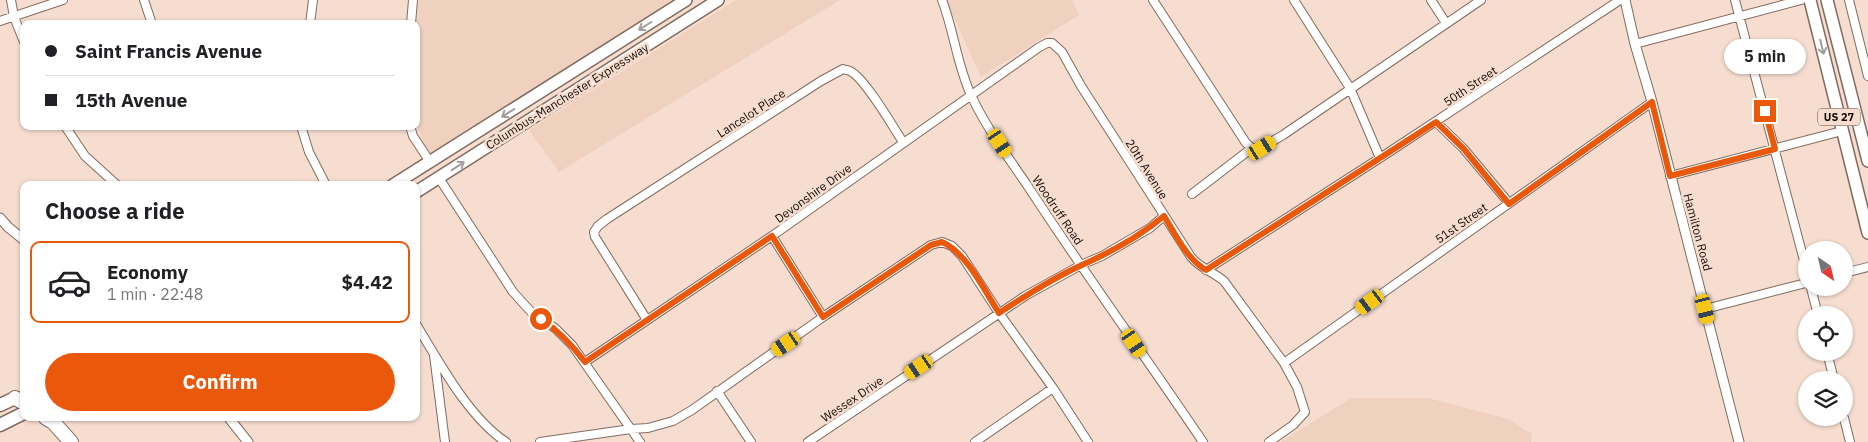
<!DOCTYPE html>
<html lang="en">
<head>
<meta charset="utf-8">
<style>
  :root { --surface:#fff; --page:#f6f6f6; --text:#202124; --muted:#757577; --line:#e0e0e0; --accent:#ea580c }
  body { margin:0; font-family:"IBM Plex Sans",sans-serif; background:var(--page); color:var(--text); height:100vh; display:flex; flex-direction:column; font-size:19px; white-space:nowrap }
  * { box-sizing:border-box; margin:0 }
  p { font-size:16px; color:var(--muted) }
  .icon { flex:none; width:28px; height:28px; fill:none; stroke:currentColor; stroke-width:2; stroke-linecap:round; stroke-linejoin:round }
  .map { position:relative; flex:1; overflow:hidden }
  .drawer { position:absolute; left:20px; top:181px; width:400px; height:240px; display:flex; flex-direction:column; background:var(--surface); border-radius:10px; box-shadow:0 1px 4px #0004 }
  .drawer>* { flex:none }
  .hud { position:absolute; left:20px; top:20px; width:400px; height:110px; border-radius:10px; box-shadow:0 1px 4px #0004; display:grid; align-content:center; height:110px; padding:0 25px; background:var(--surface) }
  .needle { width:32px; rotate:146deg }
  .fabs { position:absolute; left:1798px; top:241px; display:grid; gap:10px }
  .fabs a { display:grid; place-items:center; width:55px; height:55px; border-radius:50%; background:var(--surface); box-shadow:0 1px 4px #0004; font-size:25px }
  .end { position:absolute; width:22px; height:22px; margin:-11px; border:6px solid #ea580c; background:#fff; box-shadow:0 0 0 2px #fff }
  .from { border-radius:50% }
  .bubble { position:absolute; height:35px; border-radius:18px; background:var(--surface); box-shadow:0 1px 4px #0004; font-size:16px; font-weight:700; line-height:35px; text-align:center }
  .car { position:absolute; width:15px; height:30px; margin:-15px -8px; border-radius:6px; box-shadow:0 0 4px 1px #0007; background:linear-gradient(#f5c518 24%,#345 0 40%,#f5c518 0 76%,#345 0 86%,#f5c518 0) }
  .hud b { display:flex; align-items:center; gap:18px; height:48px; font-size:19px }
  .hud b+b { border-top:1px solid var(--line) }
  .hud i { width:12px; height:12px; background:var(--text) }
  ul { padding:0; list-style:none }
  li { display:flex; align-items:center; gap:15px; height:82px; margin:0 10px 8px; padding:0 15px; border:2px solid transparent; border-radius:10px }
  li div { flex:1 }
  li b { display:block; font-size:19px }
  li em { font-style:normal; font-weight:700 }
  li.current { border-color:var(--accent) }
  li>.icon { width:45px; height:45px; stroke-width:1.5 }
  h2 { padding:0 25px; font-size:22px; line-height:60px }
  .action { display:flex; gap:10px; margin-top:auto; padding:10px 25px }
  .action a { flex:1; height:58px; border-radius:30px; background:var(--accent); color:#fff; font-size:20px; font-weight:700; line-height:58px; text-align:center }
  .map>svg:first-child { display:block }
</style>
</head>
<body>
<div class="map">
<svg width="1868" height="442" viewBox="0 0 1868 442">
  <rect width="100%" height="100%" fill="#f6ddd0"/>
  <path fill="#f0d0bf" d="M419,0h253l-242,153 -5,-6 -9,-24v-91z
    M736,0h104l-281,172 -30,-42z
    M946,0h126l7,15 -98,62z
    M1351,398h77l80,21 24,15 -1,8h-250z"/>
  <g fill="none" stroke-linecap="round" stroke-linejoin="round">
    <g stroke="#816b60" stroke-width="10">
      <path id="minor" d="M11,0l3,17 10,25
        M144,0l8,24
        M942,0c12,31 15,65 29,95 16,35 41,67 62,99 55,84 114,165 170,248
        M1153,0l93,143 6,5
        M1294,0l56,88 30,70
        M1431,0l15,23
        M1735,0l71,268
        M1849,0l19,76
        M0,21l63,-21
        M310,24l3,-24
        M411,24l2,-24
        M1635,44l166,-44
        M1436,122l27,26 46,55
        M65,126l20,30 32,29
        M301,126l8,26 17,33
        M410,126l3,10 17,26
        M1670,176l172,-45
        M439,178l74,114 20,22 22,14 17,17 68,97
        M1192,194l60,-46h9l22,-13 198,-135
        M772,236l51,81
        M1206,270l174,-112 240,-158
        M1844,273l24,-6
        M1811,288l7,27
        M1705,309l101,-26
        M647,320l-52,-83 -1,-5 4,-6 9,-7 214,-138 22,-12c2,1 5,1 7,2 15,7 43,56 53,71
        M416,324c23,38 53,94 90,118
        M1827,352l7,28
        M434,355l11,87
        M585,362l187,-126 266,-188 9,-5h5l10,9 19,34 110,171c9,11 22,15 33,24l60,82 13,24 8,25 -12,13 -24,17
        M1284,363l368,-261
        M717,391l34,51
        M1844,418l6,24
        M540,442l91,-13 17,-1 25,-7 19,-11 131,-93 108,-72 11,-3 10,4 10,10 37,57 54,75 35,54
        M808,442l217,-146 56,-31 21,-9 48,-28 14,-12
        M975,442l78,-54"/>
    </g>
    <g stroke="#816b60" stroke-width="11">
      <path id="tertiary" d="M1625,0l10,44 17,58 87,340
        M0,218l8,9 16,13
        M229,418l19,24"/>
    </g>
    <g stroke="#816b60" stroke-width="14">
      <path id="primary" d="M1810,0l58,233
        M1827,0l41,161
        M393,185l293,-185
        M416,192l302,-192"/>
    </g>
    <g stroke="#816b60" stroke-width="15">
      <path id="trunk" d="M0,405l15,-7
        M0,425l24,-12"/>
    </g>
    <g stroke="#816b60" stroke-width="16">
      <path id="motorway" d="M15,398l9,5
        M46,418l7,4 18,20"/>
    </g>
    <use href="#minor" stroke="#fff" stroke-width="8"/>
    <use href="#tertiary" stroke="#fff" stroke-width="9"/>
    <use href="#primary" stroke="#fff" stroke-width="11"/>
    <use href="#trunk" stroke="#fff" stroke-width="12"/>
    <use href="#motorway" stroke="#fff" stroke-width="14"/>
  </g>
  <defs><path id="oneway-shaft" d="M-6 0H5M1.5-3L5.5 0L1.5 3" fill="none" stroke-width="1.6" stroke-linecap="round" stroke-linejoin="round" transform="scale(1.25)"/></defs>
  <g stroke="#a19d9c">
    <use href="#oneway-shaft" transform="translate(645 26) rotate(148)"/>
    <use href="#oneway-shaft" transform="translate(1822 47) rotate(76)"/>
    <use href="#oneway-shaft" transform="translate(508 113) rotate(148)"/>
    <use href="#oneway-shaft" transform="translate(458 166) rotate(-33)"/>
  </g>
  <g fill="none" stroke-linecap="round" stroke-linejoin="round">
    <path stroke="#ea580c" stroke-width="6" d="M541,319c18,12 31,26 44,43l187,-126 51,81 108,-72 11,-3c25,11 42,48 57,71 26,-17 54,-35 83,-48 29,-13 57,-28 82,-49 12,19 22,42 42,54l230,-148 27,26 46,56 143,-102 18,74 105,-27 -10,-38"/>
  </g>
  <g text-anchor="middle" dominant-baseline="central" stroke-width="5" stroke-linejoin="round" paint-order="stroke">
    <rect fill="#f6ddd0" stroke="#574a43" stroke-width="1" x="1818" y="108.5" width="42" height="17" rx="4"/>
    <g font-size="11" font-weight="bold" fill="#130b07">
      <text x="1839" y="117">US 27</text>
    </g>
    <g font-size="12" fill="#130b07" stroke="#f6ddd0">
      <text transform="translate(1470 86) rotate(-34)">50th Street</text>
      <text transform="translate(567 96) rotate(-32)">Columbus-Manchester Expressway</text>
      <text transform="translate(751 113) rotate(-33)">Lancelot Place</text>
      <text transform="translate(1147 169) rotate(58)">20th Avenue</text>
      <text transform="translate(813 193) rotate(-36)">Devonshire Drive</text>
      <text transform="translate(1058 210) rotate(56)">Woodruff Road</text>
      <text transform="translate(1461 223) rotate(-35)">51st Street</text>
      <text transform="translate(1698 232) rotate(75)">Hamilton Road</text>
      <text transform="translate(852 399) rotate(-34)">Wessex Drive</text>
    </g>
  </g>
</svg>
<div class="fabs">
<a><svg class="needle" viewBox="-14 -14 28 28"><path d="M0-13l5 13h-10z" fill="#e53935"/><path d="M0 13l5-13h-10z" fill="#757577"/></svg></a>
<a><svg class="icon" aria-label="locate" viewBox="0 0 24 24"><circle cx="12" cy="12" r="6"/><path d="M12 2v4M12 18v4M2 12h4M18 12h4"/></svg></a>
<a><svg class="icon" aria-label="layers" viewBox="0 0 24 24"><path d="M12 4l9 5-9 5-9-5zM3 14l9 5 9-5"/></svg></a>
</div>
<i class="end from" style="left:541px;top:319px"></i>
<i class="end" style="left:1765px;top:111px"></i>
<div class="bubble" style="left:1724px;top:39px;width:82px">5 min</div>
<i class="car" style="left:1000px;top:143px;rotate:147deg"></i>
<i class="car" style="left:1262px;top:148px;rotate:58deg"></i>
<i class="car" style="left:1370px;top:302px;rotate:234deg"></i>
<i class="car" style="left:1705px;top:309px;rotate:166deg"></i>
<i class="car" style="left:1134px;top:343px;rotate:146deg"></i>
<i class="car" style="left:786px;top:344px;rotate:236deg"></i>
<i class="car" style="left:919px;top:367px;rotate:236deg"></i>
<div class="hud">
<b><i class="from"></i>Saint Francis Avenue</b>
<b><i></i>15th Avenue</b>
</div>
<section class="drawer">
<h2>Choose a ride</h2>
<ul>
<li class="current"><svg class="icon" aria-label="car" viewBox="0 0 24 24"><path d="M5 17H2v-5l4-1 3-4h7l3 4 3 1v5h-3M9 17h6M6 11h13"/><circle cx="7" cy="17" r="2"/><circle cx="17" cy="17" r="2"/></svg><div><b>Economy</b><p>1 min · 22:48</p></div><em>$4.42</em></li>
</ul>
<div class="action"><a>Confirm</a></div>
</section>
</div>
</body>
</html>
